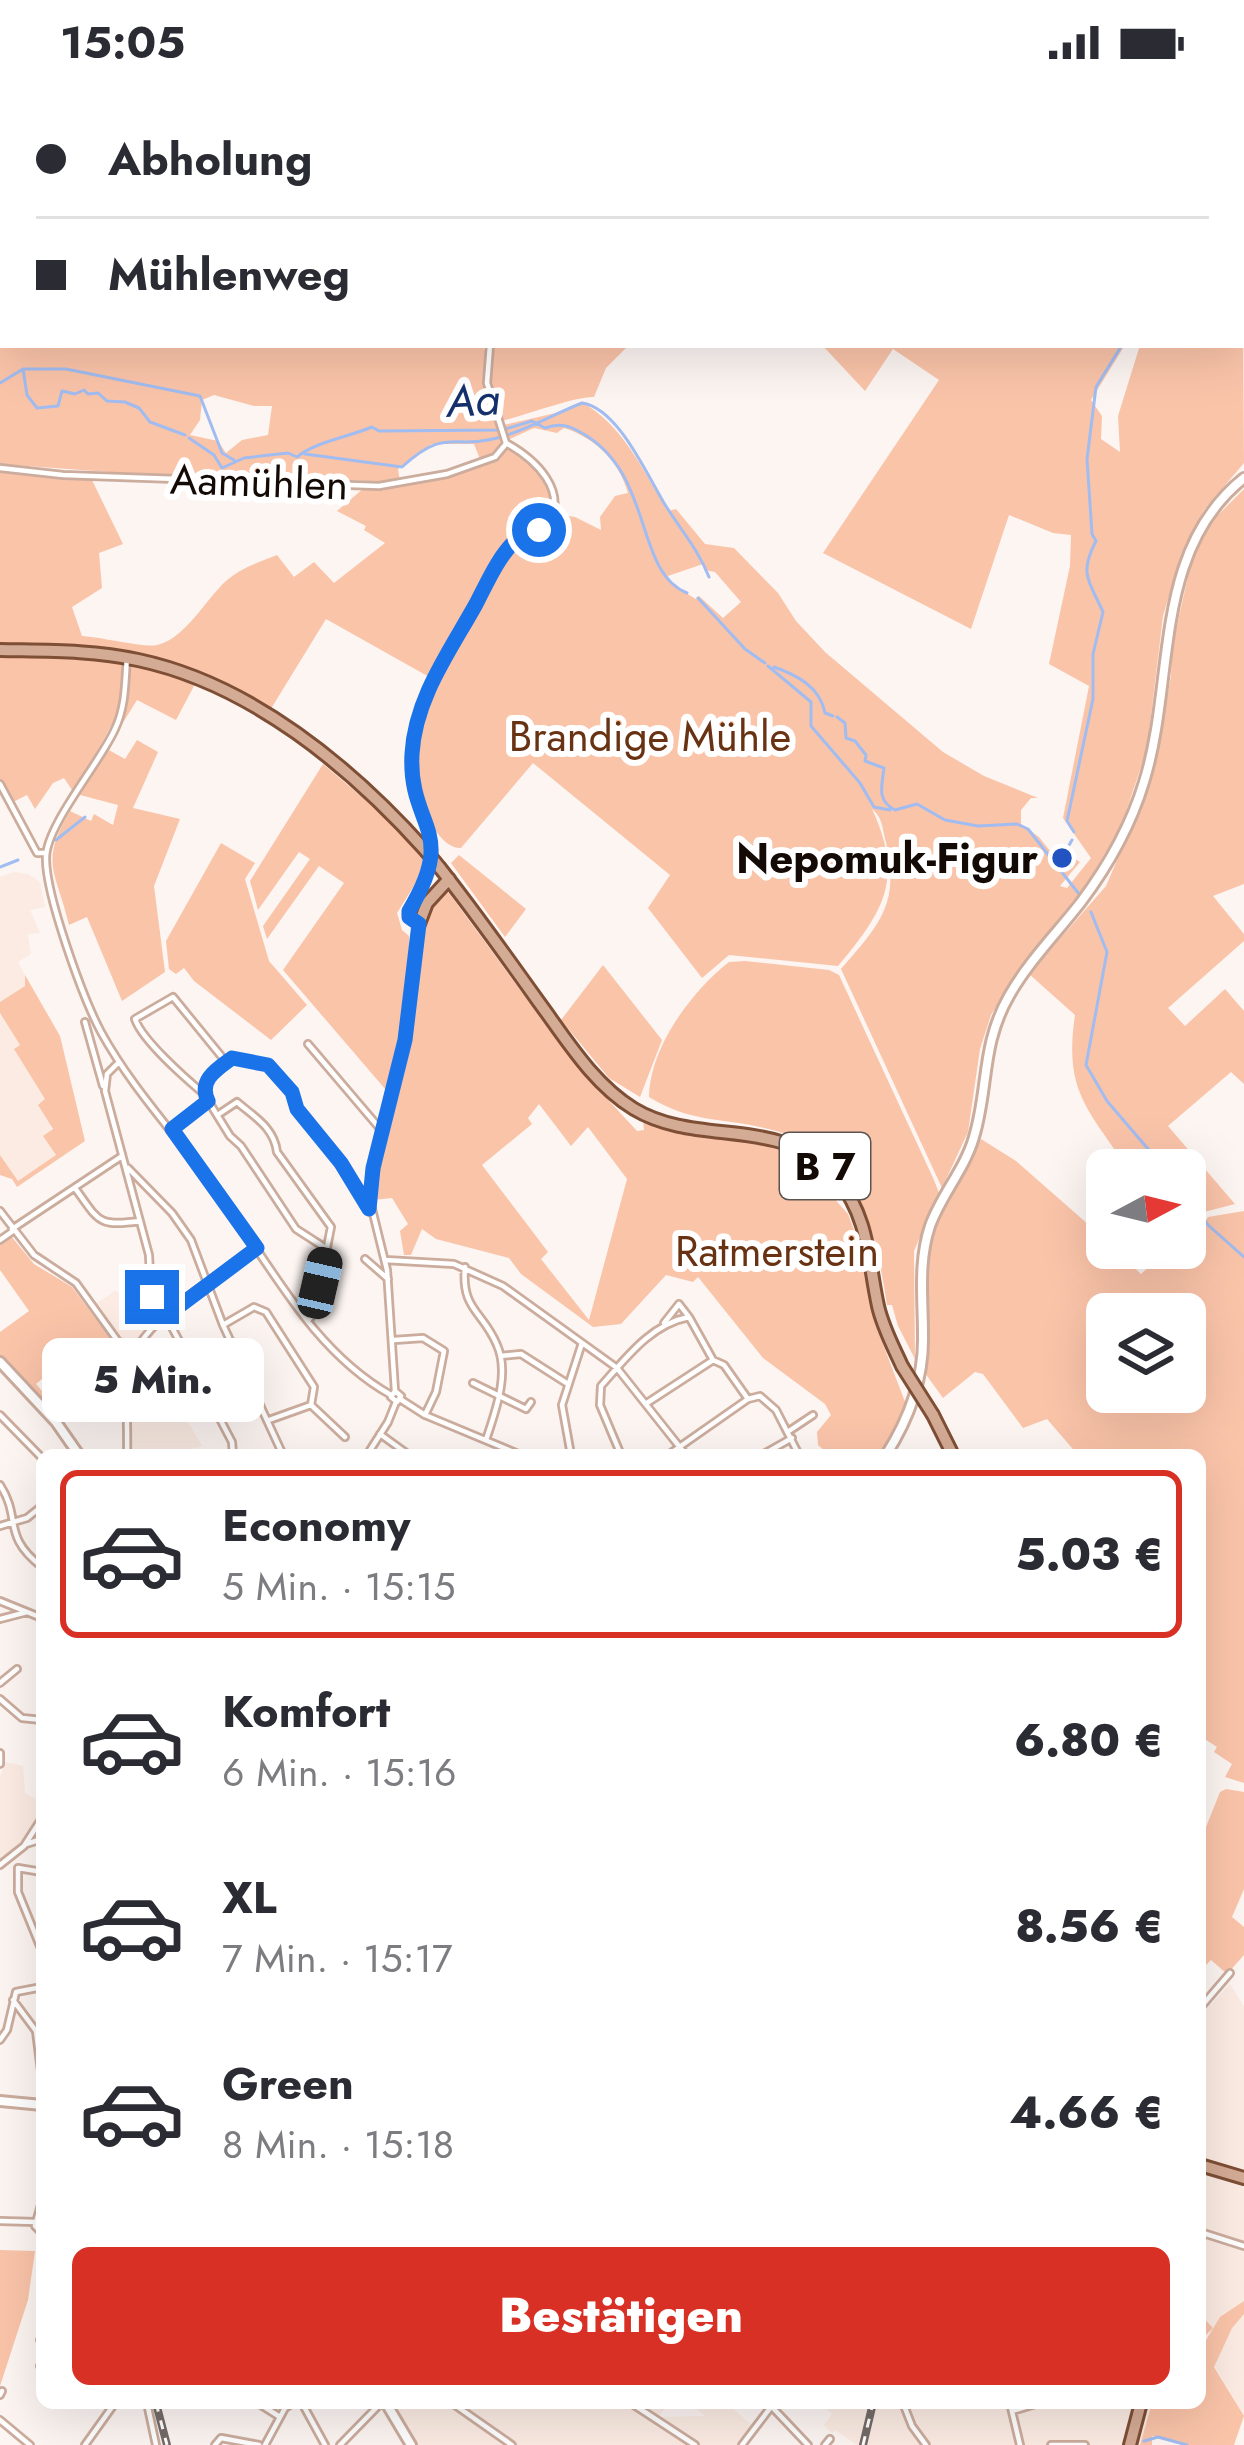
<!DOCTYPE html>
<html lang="de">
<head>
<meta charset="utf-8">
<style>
  :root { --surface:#fff; --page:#f2f2f3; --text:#2b2b33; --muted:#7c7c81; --line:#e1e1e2; --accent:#d93025 }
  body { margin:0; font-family:Jost,sans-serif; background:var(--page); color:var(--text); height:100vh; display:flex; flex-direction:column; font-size:45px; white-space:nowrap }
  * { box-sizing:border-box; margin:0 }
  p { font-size:39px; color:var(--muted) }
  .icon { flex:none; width:66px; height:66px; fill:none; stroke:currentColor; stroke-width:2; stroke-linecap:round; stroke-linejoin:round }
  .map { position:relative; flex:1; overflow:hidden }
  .side { position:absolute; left:36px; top:1365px; width:1170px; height:960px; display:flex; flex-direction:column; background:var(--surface); border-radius:18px; box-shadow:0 12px 48px #0002 }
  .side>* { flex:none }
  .hud { position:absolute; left:0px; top:0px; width:1245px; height:264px; box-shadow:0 12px 48px #0002; display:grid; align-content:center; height:264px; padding:0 36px; background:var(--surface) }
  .needle { width:78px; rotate:83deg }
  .fabs { position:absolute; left:1086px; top:1065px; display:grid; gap:24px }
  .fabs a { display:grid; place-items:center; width:120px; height:120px; border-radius:18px; background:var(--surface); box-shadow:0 12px 48px #0002; font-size:60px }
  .end { position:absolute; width:54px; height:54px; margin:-27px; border:15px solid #1a73e8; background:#fff; box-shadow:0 0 0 6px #fff }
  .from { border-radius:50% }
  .bubble { position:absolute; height:84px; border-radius:18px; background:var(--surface); box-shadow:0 12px 48px #0002; font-size:39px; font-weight:800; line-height:84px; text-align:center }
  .car { position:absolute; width:36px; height:72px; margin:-36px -18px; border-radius:15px; box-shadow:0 0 9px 3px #0007; background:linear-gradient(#222 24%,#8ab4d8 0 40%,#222 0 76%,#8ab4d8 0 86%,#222 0) }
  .hud b { display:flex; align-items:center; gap:42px; height:114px; font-size:45px }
  .hud b+b { border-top:3px solid var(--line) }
  .hud i { width:30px; height:30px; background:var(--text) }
  ul { padding:21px 0 0; list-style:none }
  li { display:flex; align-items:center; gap:36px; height:168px; margin:0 24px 18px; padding:0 12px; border:6px solid transparent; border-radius:18px }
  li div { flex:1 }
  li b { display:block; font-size:45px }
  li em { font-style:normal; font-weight:800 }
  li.on { border-color:var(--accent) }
  li>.icon { width:108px; height:108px; stroke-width:1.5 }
  .cta { display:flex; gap:24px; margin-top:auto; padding:24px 36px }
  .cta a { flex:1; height:138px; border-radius:18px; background:var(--accent); color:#fff; font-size:48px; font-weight:800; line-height:138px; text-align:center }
  .status { display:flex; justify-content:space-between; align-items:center; height:84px; padding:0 60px; background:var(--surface); direction:ltr }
  .status svg { height:33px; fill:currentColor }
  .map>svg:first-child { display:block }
</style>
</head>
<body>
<div class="status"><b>15:05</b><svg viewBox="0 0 49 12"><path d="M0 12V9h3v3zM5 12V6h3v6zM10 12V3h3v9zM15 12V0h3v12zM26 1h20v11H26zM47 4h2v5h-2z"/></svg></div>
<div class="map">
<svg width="1244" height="2361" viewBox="0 0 1244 2361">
  <rect width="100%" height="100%" fill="#fcf5f2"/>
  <path fill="#fbebe3" d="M14,788l14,2 12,8 5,25 -15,3 10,23 -12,1 3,20 -13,8 7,13v11l-25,16v-125z
    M0,929l20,32 -5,4 31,51 10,56 -38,25 -18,-26z
    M116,1206l8,12 21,3 -3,30 -12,15 -33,-47z
    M133,1286l26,1 43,75 -34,9h-38z
    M5,1678l18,4 2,27 17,9v9l-15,26 -27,22v-82z
    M1230,1900l14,22v410l-43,-73 12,-15 -13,-14v-298z
    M390,2319h279l-11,14 47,-1 -15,-13h36l27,23 19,-23h5l-32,42h-330z
    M829,2319h323l-12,42h-283l-22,-15 -3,3 -8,-8 8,-11 -6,-6z"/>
  <path fill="#fac4a9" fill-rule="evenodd" d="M678,0h566v68l-2,-65h-566z
    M1242,96l2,283 -40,47 -22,42 -19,64 -16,133 -25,75 -33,57 -66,83 -32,51 -11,34 -12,83 -26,56 -101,-219c39,-45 59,-65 45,-127 -4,-14 -3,-24 -14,-33 32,69 13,101 -34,157l-109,-11 -27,23 -54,-70 22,-33 -137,-112 -72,85c-16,1 -30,-22 -35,-37 -6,-17 -13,-37 -12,-55 2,-51 60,-164 94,-203 15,-18 37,-18 48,-39l19,3 26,13 -1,-13 15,-21 13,-3c-9,-32 -33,-55 -64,-65l-7,5 -23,-5 -24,11 -6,-14 56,-13 21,-10c42,22 62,69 87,109l8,-2 29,35 29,4 44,45 18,28 29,31 118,100 41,24 54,22h-7l-10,12v14l18,13 19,24 5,-9 17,10 -20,24 7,2 24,-30 -28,-40 26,-132 -40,-22 21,-98 1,-31 -18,-2 -44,-18 -38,114 -148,-76 116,-173 -46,-31 -28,42 -43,-46h303l-34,55 11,16 -1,23 19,13 -2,-36 22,-71h102zM703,480l2,6 10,2 26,30 -18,16 -24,-22 -3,3 -24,-14 -4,-9z
    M0,120l3,141h478l4,5 1,42 18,51 -5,7 -19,9 -6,-15h-42l-34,25 2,13 -278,-9 -122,-9zM214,311l40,11h18l-4,29 -26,5 -16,13 -8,-12 -28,-6 10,-15 2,-20z
    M491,261h138l-23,23 -12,29c-18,-1 -71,19 -93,24l-12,-49z
    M509,362c28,14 46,40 40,71 -10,13 -22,8 -33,17 -30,25 -66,108 -85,144l-105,-59 -57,93 -57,-32 -18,6 -18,34 -39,-20 -18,29 -6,-7 -36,67 -5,1 -8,-12 -11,5 -18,26 -8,-14 -14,7 -13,-21v-309l92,8 31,64 -24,9 3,35 -30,19 10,29c18,1 64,12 75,9 28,-6 49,-46 69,-64 15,-13 33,-19 51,-26l17,22 20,-15 20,21 51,-40 -21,-13 2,-4 -29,-15 27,-23 71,-8 64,-22z
    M1244,405v395l-31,12 31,38v7l-76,67 17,18 40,-37 19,22v73l-13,-12 -63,54 67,78 -31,8 -13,19 -6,-6v-55h-55l-4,-4c-40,-59 -62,-76 -51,-151l-46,-41 77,-88 38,-89 14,-48 13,-73 1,-28 21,-94 23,-37z
    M137,656l21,12 -25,56 47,11 -26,67 11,86 -43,29 -35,-84 -18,8c-13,-55 -30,-61 1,-114l21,10 3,-7 19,11 5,-20 -38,-10 27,-46 18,10z
    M323,680l59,50 42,45 -7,22 -20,32 5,17 7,6c1,53 -6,104 -23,154l-103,-120 61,-87 -25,-17 -52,73 -4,-13 47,-67 -11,-7 -41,58 -8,-29z
    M221,759l34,20 -10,16 24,82 38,44 -36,35 -77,-59 -10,-13 -8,6 -7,-5 -3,-28z
    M459,771l67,54 -21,28 -54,-74z
    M442,808l7,1 125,170 63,68 7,-1 -1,-10c52,18 106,13 157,35l6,12 42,47 11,29 17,83 31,81 -28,48h-50l-11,-10 -1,-13 14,-17 -6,-11 -62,-46 -65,-81 -5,5 -27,-7 -45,49 -28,3 -72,-53 -12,-16 -73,-19 -14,-10 -11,26h-7l-4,-24 8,-7 -16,-26 -19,2c8,-59 30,-115 40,-173 7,-44 -1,-98 29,-135zM539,1020l32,42 17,-19 39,52 -38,141 -48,-61 7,-7 -66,-87 50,-41 -4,-6z
    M745,877l84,9 10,5 95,205 5,13 -25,58 1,108 -17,-33 -6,-21h-5c-13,-83 -28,-156 -123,-177 -45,-11 -73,-5 -115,-31 1,-50 42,-105 80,-135z
    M603,881l59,75 -22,57 -31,-19 -48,-58z
    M25,891l35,61 25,105 -68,46 -5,-8 -12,-4v-20l18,26 38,-26 -13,-19 10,-7 -15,-24 7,-6 -31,-50 6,-4 -20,-32v-11l25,-16z
    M981,1055l35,22 90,79 1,8h7l27,26 21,-19 25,-6 21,-32 36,-6v572l-19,-6 7,-13 -18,-12 3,-5 -17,-11v-281h-122l-31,-36 -24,9 -40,-54 -8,-2 -32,26 -18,-25c4,-38 -2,-76 2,-113 6,-43 32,-85 54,-121zM1107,1230h78v78h-78z
    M11,1152l23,28 38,23 55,74 -2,30 -29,-10 -9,-12 -5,1 -31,-29 20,29 -8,18 -14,-15 -13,11 31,36 -4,2 -63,-66v-24l29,-21 -29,-41v-27z
    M1226,1705l18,3v97l-12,28 12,10v28l-17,19 -16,-14 -11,11v-129l20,-50z
    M0,2166l35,1 -7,49 -28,86z
    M1244,2217v13l-12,14 -18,39 30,49 -10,29h-46l-36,-9v9h-12l12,-42h48v-89l13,14 -10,10 -1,9 18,-30z"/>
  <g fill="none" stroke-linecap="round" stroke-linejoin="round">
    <path stroke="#a1bcf0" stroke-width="3" d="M620,3l2,-3
      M1198,3v-3
      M1242,119l2,2
      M1242,182l2,-1
      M23,285h43l134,27 22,57 12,7
      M0,299l23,-14 4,26 10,13 21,-2 4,-15 13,3 9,-4 4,4 10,-1 9,8 18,1 14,6 11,14 35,13
      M189,354l25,17 8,13 22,-10 44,-5 9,4c18,-15 51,-20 75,-30l7,4 123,-1 30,-9 13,7c13,-5 23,-3 35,4 75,40 53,139 107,161
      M305,370l97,13c45,-41 50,-16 99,-30 28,-8 53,-23 81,-34 36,5 65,72 82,100 16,26 34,46 45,74
      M698,514l47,51 20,14
      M768,582l43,36v24l49,57 14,24 16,3
      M774,583c23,8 46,20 51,46l8,3
      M837,633l8,6 1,15 9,3 11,14 -1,6 19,7c-2,18 -8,32 11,42l22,-6 28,16 33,6 39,-2 11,5 51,65
      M1074,748l-7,-11 26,-122v-45l10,-42c-13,-30 -25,-37 -7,-71l-4,-7 -5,-75 9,-72 26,-42
      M56,756l29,-23
      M0,783l18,-7
      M1063,787l1,-17 8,-14
      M1091,828l16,40 -21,113 21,36 59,69
      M1185,1109l23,32 36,32
      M1144,2357l14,-4 29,8"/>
    <g stroke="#cbac9d" stroke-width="10">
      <path id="minor" d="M676,3l1,-3
        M0,384l63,7 316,11 68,-12 48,-17 10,-12
        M127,573c-2,25 -1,49 -12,72 -15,34 -68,95 -69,128 -1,37 37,141 55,175 30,55 76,104 113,155 54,72 95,162 177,208
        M0,700l37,69h9
        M433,767l-20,-80 2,-42 19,-51 70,-124 16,-17 27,-10c23,-36 -12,-68 -41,-84l-19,-60 3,-38
        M85,938l18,64
        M308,960l74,87
        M119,978l-12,12 -2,17 44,164 2,39 15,22 66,126 1,13
        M204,1010c-19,-16 -62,-54 -69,-75l38,-22 53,65
        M219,1030l18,-12c16,14 37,25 40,50l54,75 -11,56v22l-12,16
        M172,1045l36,-28
        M128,1084l44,45 19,27 32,85 60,130
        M75,1104c24,33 22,39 65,33
        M0,1127l34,44 42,28 54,75
        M12,1145l110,-73
        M0,1156l13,-9
        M327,1165l-31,-20 -55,-83 -11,-10 -26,-42 5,-18 25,-19 35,8 23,27 5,17 38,46 34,54
        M365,1175l23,20
        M385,1176l69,4 49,22 114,82 69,87
        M465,1183c-4,43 18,44 32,78 13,29 -2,67 -11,95
        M664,1239l15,-19 10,13
        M223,1241l31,-18 12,5 48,75 -3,18
        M394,1256l29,-2 21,13 -8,41 -11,23
        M501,1272l20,-2 47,30
        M473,1299l53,26 5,-7
        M395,1307l-8,-121 -17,-69 19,-105 15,-46 15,-126 -10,-7v-6l17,-30 5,-18
        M395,1307l6,5 -4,6 -6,-5z
        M400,1315l25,16 96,40
        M647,1319l66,-43
        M0,1331l42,43
        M269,1336l42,-15 34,32
        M789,1347l24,-16
        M380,1350l29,21
        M127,1371c1,-30 -3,-65 5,-94 10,-41 90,-88 124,-112
        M367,1371l21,-33 8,-20
        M571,1371l-9,-50 20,-62
        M621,1371l-21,-50 1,-19c25,-28 50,-62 88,-69l24,43 11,5 24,34 12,-3 16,14 23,45
        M668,1371l80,-56
        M762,1371l30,-17
        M0,1401c22,34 1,50 42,82
        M0,1442l27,-8 15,-12
        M0,1517l42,17
        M0,1535l27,-7
        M0,1599l17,-14
        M0,1615l22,19 20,2
        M0,1669v11
        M26,1760l16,-5
        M0,1781l24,-19 18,-28
        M18,1784v24l24,59
        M18,1784l24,4
        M13,1916l23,31 6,48
        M1200,1924l30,-35
        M0,1956l7,-10 9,-38 26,-5
        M42,2117l-7,25 7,7
        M0,2137l36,1
        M1200,2148l44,14
        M40,2256l2,2
        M40,2282l2,-2
        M0,2311l2,-4
        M147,2319l9,42
        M258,2319l22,14
        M302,2319l23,42
        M452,2319l60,42
        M631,2319l64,42
        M903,2319l9,23 14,19
        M1010,2319l10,42
        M772,2323l36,38
        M1012,2327l27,-8
        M0,2336l30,25
        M85,2361l30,-42
        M215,2361l6,-7 38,7
        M265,2361l20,-37 8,-5
        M340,2361l41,-42
        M742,2361l32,-42
        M825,2361l5,-6
        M1051,2361h34"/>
    </g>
    <g stroke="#cbac9d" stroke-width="14">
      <path id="tertiary" d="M0,1278l56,60 23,33
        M886,1371c23,-36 38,-76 37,-120 0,-37 -5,-73 7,-109 11,-31 35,-57 44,-89 15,-50 7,-92 35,-141 19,-34 48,-63 72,-94 27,-36 50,-77 63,-120 32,-102 7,-230 100,-304
        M0,2017l42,4
        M386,2319l25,42"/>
    </g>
    <g stroke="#7e4e35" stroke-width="16">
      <path id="primary" d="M0,566c47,1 92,0 138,10 113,24 213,107 288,191
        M440,784c34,43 66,88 98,133 28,38 55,83 96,108 65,39 149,5 203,69 32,40 31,81 41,128 5,22 15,40 24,60
        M419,840l8,-21 22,-24
        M933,1331l20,40
        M1200,2081l44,13
        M1130,2361l11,-42"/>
    </g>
    <use href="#minor" stroke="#fff" stroke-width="4.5"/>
    <use href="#tertiary" stroke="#fff" stroke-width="8"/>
    <use href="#primary" stroke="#d4ab95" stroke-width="10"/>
    <g stroke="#746b68" stroke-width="8">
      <path id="rail" d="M156,2319l11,42
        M863,2361l10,-42"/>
    </g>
    <use href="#rail" stroke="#fff" stroke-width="3" stroke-dasharray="9" stroke-linecap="butt"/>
    <g stroke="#7e4e35" stroke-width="16" stroke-linecap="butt">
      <path id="primary-bridge" d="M426,767l14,17
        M902,1282l31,49"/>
    </g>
    <use href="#primary-bridge" stroke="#d4ab95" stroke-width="10"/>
  </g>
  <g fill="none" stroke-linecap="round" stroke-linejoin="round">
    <path stroke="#1a73e8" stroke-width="15" d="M152,1213l14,19 91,-68 -85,-119 36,-28c-10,-21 9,-32 24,-43l36,7 24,27 5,17 44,54 28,46 4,-41 32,-128 14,-116 -10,-7v-6c50,-83 -1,-83 3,-157 3,-56 38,-103 64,-150 11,-21 22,-47 39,-63 7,-7 15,-8 24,-11"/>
  </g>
  <circle fill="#2353c1" stroke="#fff" stroke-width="4.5" cx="1062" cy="774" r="12"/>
  <g text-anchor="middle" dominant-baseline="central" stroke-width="12" stroke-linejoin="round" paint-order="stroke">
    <rect fill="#fff" stroke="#5a5350" stroke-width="3" x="780" y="1049" width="90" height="66" rx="9"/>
    <g font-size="39" font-weight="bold" fill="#130905">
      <text x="825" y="1082">B 7</text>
    </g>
    <g font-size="42" fill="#130905" stroke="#fff">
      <text transform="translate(259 398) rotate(2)">Aamühlen</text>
    </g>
    <g font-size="42" fill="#683213" stroke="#fff">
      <text x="650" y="652">Brandige Mühle</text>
      <text x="777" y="1167">Ratmerstein</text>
    </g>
    <g font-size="42" font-weight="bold" fill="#130905" stroke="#fff" text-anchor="end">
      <text x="1038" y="774">Nepomuk-Figur</text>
    </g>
    <g font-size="45" font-style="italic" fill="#15306c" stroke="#fff">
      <text transform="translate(473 316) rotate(-3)">Aa</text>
    </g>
  </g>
</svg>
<div class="fabs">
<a><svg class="needle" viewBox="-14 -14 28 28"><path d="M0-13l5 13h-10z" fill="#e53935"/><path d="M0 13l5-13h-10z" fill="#7c7c81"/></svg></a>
<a><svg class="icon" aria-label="layers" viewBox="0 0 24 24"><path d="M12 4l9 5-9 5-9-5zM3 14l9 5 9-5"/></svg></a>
</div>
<i class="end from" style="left:539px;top:446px"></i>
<i class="end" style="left:152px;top:1213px"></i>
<div class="bubble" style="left:42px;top:1254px;width:222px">5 Min.</div>
<i class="car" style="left:320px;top:1199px;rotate:13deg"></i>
<div class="hud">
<b><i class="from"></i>Abholung</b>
<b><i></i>Mühlenweg</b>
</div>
<section class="side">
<ul>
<li class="on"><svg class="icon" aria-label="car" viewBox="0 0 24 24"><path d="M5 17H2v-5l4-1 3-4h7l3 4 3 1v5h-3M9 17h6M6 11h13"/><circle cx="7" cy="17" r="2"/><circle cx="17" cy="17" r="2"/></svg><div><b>Economy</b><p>5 Min. · 15:15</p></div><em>5.03 €</em></li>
<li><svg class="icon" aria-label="car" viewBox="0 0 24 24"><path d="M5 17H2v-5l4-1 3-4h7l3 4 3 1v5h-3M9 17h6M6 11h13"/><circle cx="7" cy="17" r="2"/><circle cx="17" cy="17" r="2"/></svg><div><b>Komfort</b><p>6 Min. · 15:16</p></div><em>6.80 €</em></li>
<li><svg class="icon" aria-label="car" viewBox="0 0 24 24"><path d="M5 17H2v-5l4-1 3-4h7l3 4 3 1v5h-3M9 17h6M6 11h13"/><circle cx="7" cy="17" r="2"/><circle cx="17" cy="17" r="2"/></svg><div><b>XL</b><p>7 Min. · 15:17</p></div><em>8.56 €</em></li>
<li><svg class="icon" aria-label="car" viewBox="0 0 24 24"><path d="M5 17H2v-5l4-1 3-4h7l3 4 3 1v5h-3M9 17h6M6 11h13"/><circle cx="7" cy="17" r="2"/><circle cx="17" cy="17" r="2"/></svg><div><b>Green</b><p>8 Min. · 15:18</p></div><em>4.66 €</em></li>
</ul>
<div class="cta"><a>Bestätigen</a></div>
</section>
</div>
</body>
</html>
